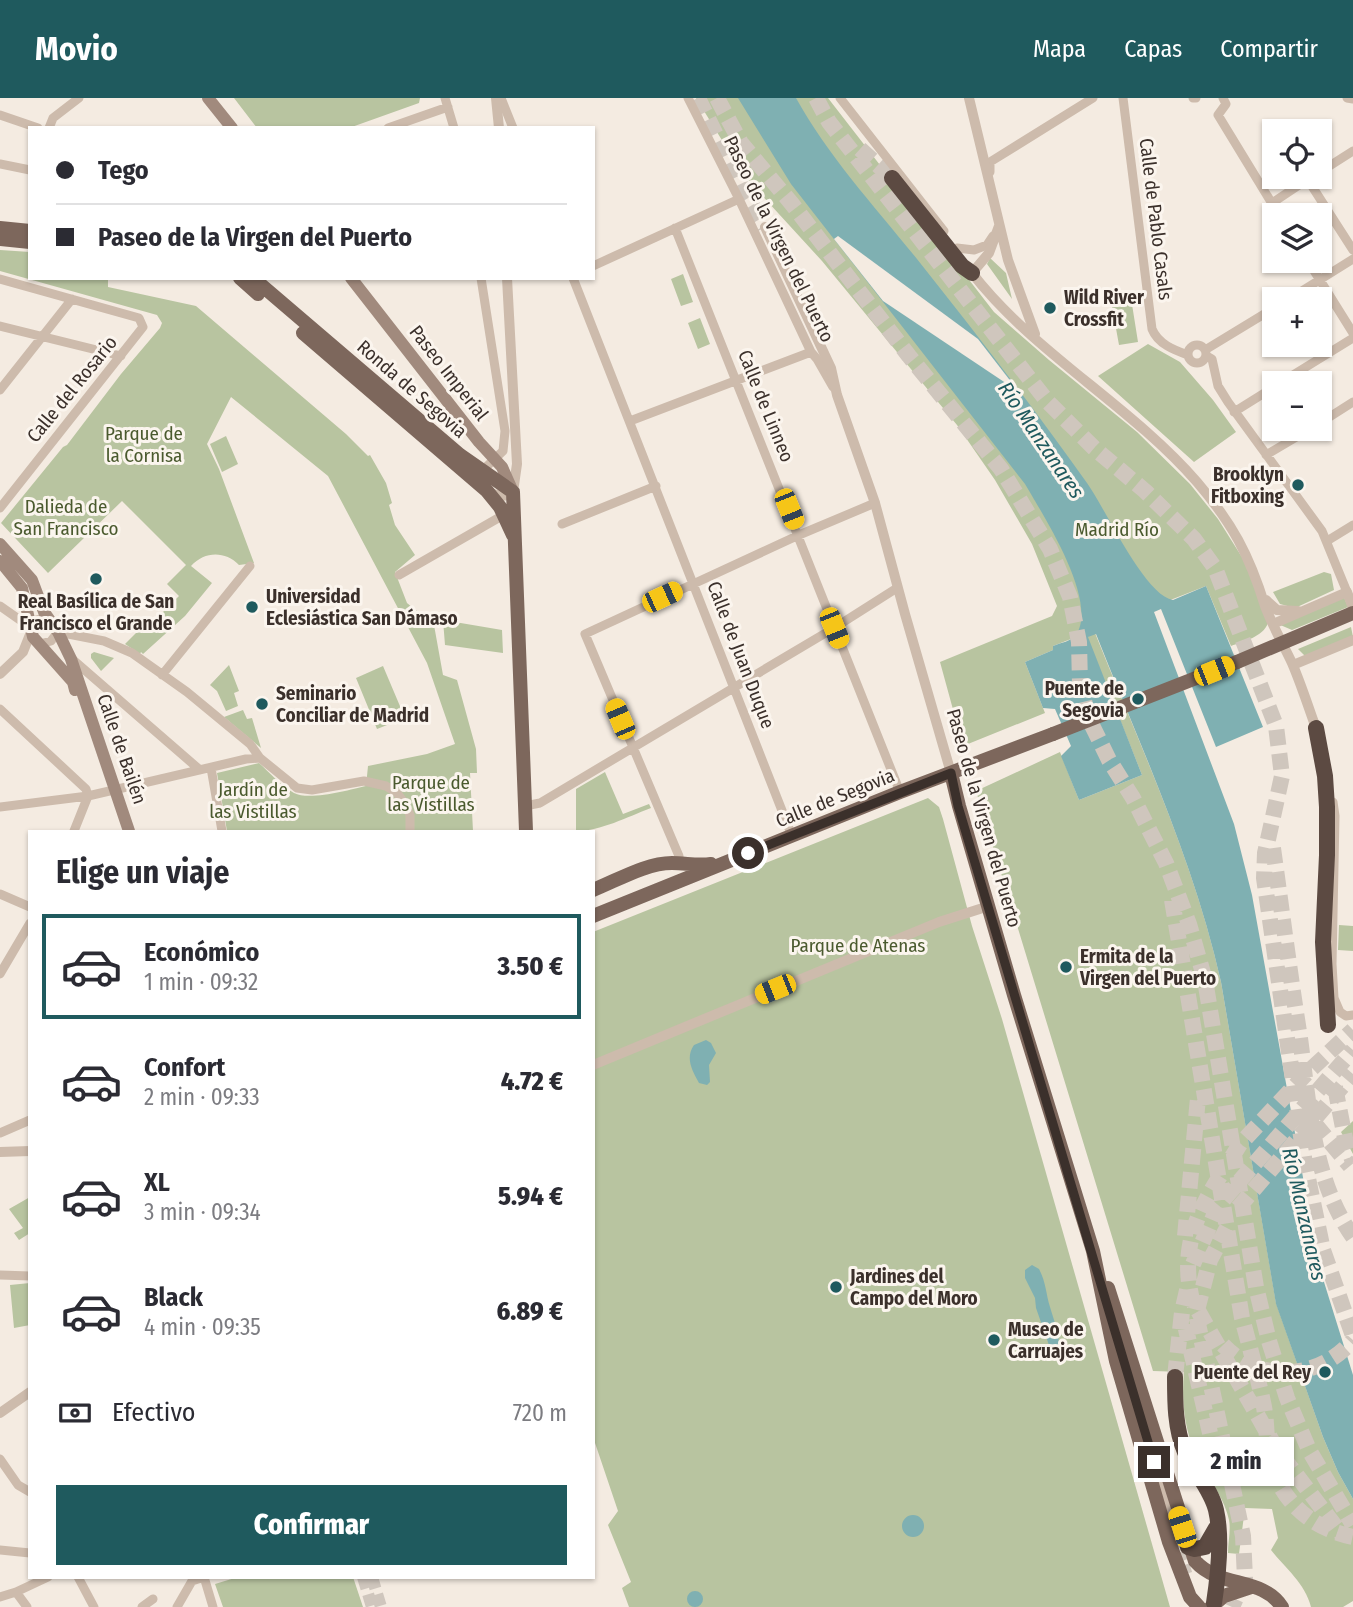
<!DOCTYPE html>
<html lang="es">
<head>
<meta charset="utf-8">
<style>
  :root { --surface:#fff; --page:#f7f7f7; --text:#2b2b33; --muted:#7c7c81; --line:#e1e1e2; --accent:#1f5a5e }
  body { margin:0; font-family:"Fira Sans Condensed",sans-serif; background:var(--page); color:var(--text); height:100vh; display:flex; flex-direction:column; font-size:26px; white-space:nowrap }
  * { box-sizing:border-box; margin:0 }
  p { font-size:23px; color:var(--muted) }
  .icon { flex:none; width:38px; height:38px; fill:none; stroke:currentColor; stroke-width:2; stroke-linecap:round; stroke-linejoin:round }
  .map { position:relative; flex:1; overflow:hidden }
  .sheet { position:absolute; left:28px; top:732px; width:567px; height:749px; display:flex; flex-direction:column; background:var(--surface); border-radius:0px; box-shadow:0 2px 5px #0004 }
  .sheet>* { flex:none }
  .hud { position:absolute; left:28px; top:28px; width:567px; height:154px; border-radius:0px; box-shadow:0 2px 5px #0004; display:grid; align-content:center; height:154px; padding:0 28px; background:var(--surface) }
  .controls { position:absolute; left:1262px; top:21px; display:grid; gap:14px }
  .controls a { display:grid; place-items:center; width:70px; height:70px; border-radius:0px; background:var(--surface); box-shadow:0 2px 5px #0004; font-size:35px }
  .end { position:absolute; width:32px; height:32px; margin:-16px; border:9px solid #3b302b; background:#fff; box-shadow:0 0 0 4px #fff }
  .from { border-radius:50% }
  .bubble { position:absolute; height:49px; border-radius:0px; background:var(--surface); box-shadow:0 2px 5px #0004; font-size:23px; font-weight:800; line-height:49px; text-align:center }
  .car { position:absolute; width:21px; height:42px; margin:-21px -10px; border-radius:9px; box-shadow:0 0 5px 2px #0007; background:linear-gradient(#f5c518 24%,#345 0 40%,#f5c518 0 76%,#345 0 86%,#f5c518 0) }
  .hud b { display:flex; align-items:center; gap:24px; height:66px; font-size:26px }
  .hud b+b { border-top:2px solid var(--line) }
  .hud i { width:18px; height:18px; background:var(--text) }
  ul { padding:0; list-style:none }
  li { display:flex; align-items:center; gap:21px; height:105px; margin:0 14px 10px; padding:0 14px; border:4px solid transparent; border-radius:0px }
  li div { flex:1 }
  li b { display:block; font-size:26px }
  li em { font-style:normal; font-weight:800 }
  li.current { border-color:var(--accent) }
  li>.icon { width:63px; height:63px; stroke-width:1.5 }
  h2 { padding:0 28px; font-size:32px; line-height:84px }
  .pay { display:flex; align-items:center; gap:18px; height:77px; padding:0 28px; font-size:26px }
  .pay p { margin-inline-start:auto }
  .action { display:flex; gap:14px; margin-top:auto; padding:14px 28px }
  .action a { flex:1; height:80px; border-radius:0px; background:var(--accent); color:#fff; font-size:28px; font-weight:800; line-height:80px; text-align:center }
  header { display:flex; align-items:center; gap:42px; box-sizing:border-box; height:98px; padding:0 35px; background:var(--accent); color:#fff }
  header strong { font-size:33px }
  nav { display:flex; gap:38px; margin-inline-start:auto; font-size:24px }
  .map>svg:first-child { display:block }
</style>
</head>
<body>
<header>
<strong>Movio</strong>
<nav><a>Mapa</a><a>Capas</a><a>Compartir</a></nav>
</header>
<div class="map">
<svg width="1353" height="1509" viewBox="0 0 1353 1509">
  <rect width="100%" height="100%" fill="#f4ebe1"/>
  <path fill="#b8c4a0" d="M234,0h186l-1,5 -70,25h-92z
    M696,0h132l166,214 55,48 88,72 53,52 28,35 27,43 23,61c-5,14 -24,18 -37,23l-25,-60 -153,60v4l-28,12 20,51 -82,33 -23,-84 112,-46 5,-10 -25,-62 -37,-64 -38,-55 -135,-164 -78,-85z
    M0,152l30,2v26h78v9l88,19 150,128 22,22 2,-1 16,28 6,20 -3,2 6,20 20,30 -20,17 12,31 27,22 9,50 14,5 19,69 1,24h-7l3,58h-246l-10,-58 42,-10c10,9 22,23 35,30 15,8 55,-3 72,-7l2,-20 59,-12 28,-10 -28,-81 -99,-187 -97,-79 -24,47 12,25 35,94 -15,2c-14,-14 -34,-14 -48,1l21,17 -27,33 -42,38 -2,-2 -1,2 -15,-10 18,-18 4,2 32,-32 -12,-12 19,-19 -64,-64 -74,72 -47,-50 62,-76 4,-2 54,-71 39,-46 2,-5 -5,-8 -157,-44z
    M990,160l16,15 6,26 -25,-35z
    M683,176l10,28 -12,4 -10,-27z
    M1131,200l7,44 -19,3 -8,-44z
    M700,220l10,26 -12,5 -10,-26z
    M1148,246l32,18 33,38 23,32 -42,30 -96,-86z
    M226,338l12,28 -16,8 -12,-28z
    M1324,474l7,2 3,16 -39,18 -15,-4 -7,-12z
    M1344,499l4,10 -56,23 -14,-6z
    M443,522l59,10 1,23 -58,-8z
    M1351,529l2,10 -47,20 -8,-8z
    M1095,535c46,115 99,228 126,349l55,321 47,134 15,35 15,27v102l-10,6h-32c-6,-24 -25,-38 -40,-57l7,-12 -6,-29 -27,-1 -6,46 -11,-1c0,-11 3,-23 1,-33 -4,-20 -17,-36 -27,-54 -17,-29 -21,-61 -18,-94l-31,-1 -177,-580 84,-39 19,48 63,-25 -55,-138z
    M94,554l20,6 -13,13 -10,-13v-4z
    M229,567l10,26 -5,2 4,13 -12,5 -9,-20 -7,-6z
    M383,568l22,52 -28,11 -21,-51z
    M243,612l4,9 5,-1 9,30 -37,-31z
    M605,674l18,42 26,-10 2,4c-24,9 -50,23 -75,23v-42z
    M928,700l11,9 4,12 29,107 30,93 168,588h-541l-7,-19 9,-6 -23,-57 10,-14 -25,-74v-505z
    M1339,827l14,1v25l-15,-1z
    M1353,1023v33l-12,-22z
    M30,1099v36l-11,7 -5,-7 9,-5 -14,-19z
    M30,1185v42l-16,3 -4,-43z
    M238,1479h115l10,30h-140l-8,-23z"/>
  <path fill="#7fb0b2" d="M738,0h58c32,58 79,109 121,161 58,73 116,148 170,224 18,25 58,113 86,117l33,-14 57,141 -47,20 -55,-138 -7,3 80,212 18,71 67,371 34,109v124l-15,-27 -15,-35 -47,-133 -55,-322c-27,-121 -80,-234 -125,-348l-8,3 54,138 -63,25 -18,-44 10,-10 -16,-37 -12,-1 -18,-46 28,-12v-4c7,-3 19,-5 23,-11 23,-34 -33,-120 -51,-151l-234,-300z
    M706,942l5,3 5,10 -7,12 1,17 -3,3 -8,-2c-7,-13 -14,-25 -5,-38z
    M1032,1167l7,4c7,13 7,25 11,38 4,14 9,25 9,39l-3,4 -6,-2 -14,-40 -1,-10 -10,-20v-8z
    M902 1428a11 11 0 1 1 22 0a11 11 0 1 1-22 0Z
    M687 1501a8 8 0 1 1 16 0a8 8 0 1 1-16 0Z"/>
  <path fill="#f4ebe1" d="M838,138l140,103 41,53 -136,-91 -49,-62z"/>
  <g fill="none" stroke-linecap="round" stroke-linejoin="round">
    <path stroke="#cfc6bd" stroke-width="9" stroke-dasharray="9 4.5" stroke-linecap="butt" d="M1177,1441l11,35"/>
    <path stroke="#cfc6bd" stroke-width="12" stroke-dasharray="12 6" stroke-linecap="butt" d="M363,1479l9,30
      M372,1479l9,30"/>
    <path stroke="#cfc6bd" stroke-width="16" stroke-dasharray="16 8" stroke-linecap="butt" d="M698,0l44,90 23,39
      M717,0l24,45 51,61 117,152 92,113 49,80 20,48 9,45 1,42 8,33 21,43 24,38 33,65 23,61 16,56 51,307 13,54 18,57 22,52 44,75
      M816,0l13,24 218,279 47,47 51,43 49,48 21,29 61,158 6,50 -17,77 -1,25 41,286 18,86 30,86
      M860,51l32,29
      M1273,750c9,64 17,127 27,190 9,67 13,142 53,199
      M1172,802l70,418c8,30 16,59 22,89 3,16 2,33 5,49 10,44 41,72 84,81
      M1335,989l11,56 7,19
      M1315,1026l35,42
      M1232,1059l8,-13 66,-70 47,-44
      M1220,1078c-26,41 -39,75 -28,124l84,148 66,87
      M1238,1110l115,-134
      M1227,1130l-17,32 -14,54 47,222 2,42 -13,29
      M1185,1138l13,-138
      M1193,1166l25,-58 135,-156
      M1185,1227l25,108
      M1223,1247c37,39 96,35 130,-5
      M1175,1279l7,-65 6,-26"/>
    <path stroke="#cdbbac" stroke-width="9" d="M445,0l9,30
      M501,0l12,30
      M688,0l51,101 72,153 6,7 16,28
      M840,0l104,133
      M1123,0l29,231c6,15 22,21 36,26
      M1193,0h3
      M1223,0l3,6 -8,11 61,100
      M1347,0l6,1
      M0,17l38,13
      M49,30l4,-10 26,-20
      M388,30l60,-21
      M0,66l30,6
      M990,74v-10l103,-64
      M1320,74l33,-21
      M1308,82l45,70
      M1272,105l39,-26
      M675,130l225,564
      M957,150l17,2 13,-5 6,-9
      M1308,163l45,72
      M593,168l146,-67
      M481,180l24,153 -2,20 -19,18
      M573,180l219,558
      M0,181l139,39 4,9 -143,181
      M1289,201l64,-40
      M0,228l121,30
      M1188 256a9 9 0 1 1 18 0a9 9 0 1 1-18 0Z
      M1205,252l69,-42
      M1207,258l5,3 6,27 10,16 94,129 25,61
      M1280,285l73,-45
      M0,292l72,-91
      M1234,314l40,-25
      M630,323l181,-69
      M1320,325l33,-21
      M1266,357l44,-26
      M562,426l94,-38
      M1327,443l26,-16
      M399,477l108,-62
      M0,508l30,21 6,-7 12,-3
      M40,546l11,-3 7,-9 46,9 28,12 55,39 63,52 10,14 37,30 15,2 52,-9 22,5 11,7 8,11 5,11v16
      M72,561l128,111
      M162,577l88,-109
      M0,611l86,80 2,7
      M211,670l11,63
      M1333,704l2,14 -3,148 2,34 6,14 6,4 7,-1
      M525,708l15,-3 294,-175 63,-40
      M0,709l88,-11 158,-37 14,-1
      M74,733l14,-35
      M679,758l-94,-222 214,-99 76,-32
      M0,796l30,13
      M0,876l30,-51
      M0,1035l30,-13
      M0,1177l30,1
      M1135,1296l42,145
      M0,1361l18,26 12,7
      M0,1452l30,3
      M78,1479l16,30
      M204,1479l9,30
      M16,1494l11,15
      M0,1499l16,-5 32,-15
      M142,1509l11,-8
      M177,1509l15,-26 12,-4"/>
    <path stroke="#cdbbac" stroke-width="10" d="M496,0l3,30
      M969,0l39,162 27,74
      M999,128l-10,27 -17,20c62,80 158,132 225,209 35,41 52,72 68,124 7,19 18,38 27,57 9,21 16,43 24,65
      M765,129l66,141 6,27 38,108 30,111 46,159
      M487,393c10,5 17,7 26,1l4,-28 -10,-186
      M1266,502l11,10 21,1
      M1273,526l74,-32 6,16
      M1293,567l60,-25
      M0,576l23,-22 8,-20
      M593,967l346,-143 50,-16
      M0,1054l30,-1
      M0,1315l30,-21"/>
    <path stroke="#a18a7d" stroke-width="12" d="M208,0l24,30
      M351,180l128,164 23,25 11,25
      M0,446l32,36 12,32 14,20 13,27 58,172
      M0,463l22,27 11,49 40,45 2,8"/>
    <path stroke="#7d675c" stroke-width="14" d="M0,130l30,3
      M0,141l30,3
      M240,180l18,16
      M253,180l207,177 53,37 13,339
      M303,235l184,158 13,16 13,28
      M1237,564l116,-49
      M951,675l8,33 55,189 79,256 23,110 53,181 21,55 9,10
      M593,792c25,-10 53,-27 79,-27 14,0 25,3 39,1
      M593,818l307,-124 153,-58
      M1108,1190l87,273c25,28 67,15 87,46
      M1211,1509l13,-11 27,-9"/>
    <path stroke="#5c4a42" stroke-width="16" d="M892,80l70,88 10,7
      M1316,630l9,48 2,31v48l-4,87 5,83
      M1175,1279c0,25 0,52 10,75 9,20 26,37 31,58 6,26 2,67 -2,93
      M1188,1449l7,2 10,-2 11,-19"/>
    <path stroke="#7d675c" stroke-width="14" d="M1053,636l184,-72"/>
  </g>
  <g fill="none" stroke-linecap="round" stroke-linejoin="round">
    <path stroke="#3b302b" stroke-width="9" d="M748,755l203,-80 7,33 196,656"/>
  </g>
  <g fill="#1f5a5e" stroke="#fbf5ee" stroke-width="2.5">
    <circle cx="1050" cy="210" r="7"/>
    <circle cx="1298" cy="387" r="7"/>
    <circle cx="96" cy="481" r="7"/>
    <circle cx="252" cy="509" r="7"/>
    <circle cx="1138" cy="601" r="7"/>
    <circle cx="262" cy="606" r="7"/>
    <circle cx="1066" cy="869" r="7"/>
    <circle cx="836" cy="1189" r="7"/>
    <circle cx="994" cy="1242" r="7"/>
    <circle cx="1325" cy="1274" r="7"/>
  </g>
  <g text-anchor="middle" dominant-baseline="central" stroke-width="6" stroke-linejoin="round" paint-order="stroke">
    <g font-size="19" fill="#3b302b" stroke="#fbf5ee">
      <text transform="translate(1156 121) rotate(83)">Calle de Pablo Casals</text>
      <text transform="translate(779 141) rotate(64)">Paseo de la Virgen del Puerto</text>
      <text transform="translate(449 275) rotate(52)">Paseo Imperial</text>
      <text transform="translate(72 291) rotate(-51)">Calle del Rosario</text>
      <text transform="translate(412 291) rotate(41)">Ronda de Segovia</text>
      <text transform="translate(766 308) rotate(68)">Calle de Linneo</text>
      <text transform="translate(741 557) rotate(69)">Calle de Juan Duque</text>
      <text transform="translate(122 651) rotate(71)">Calle de Bailén</text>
      <text transform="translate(835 700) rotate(-22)">Calle de Segovia</text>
      <text transform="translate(984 720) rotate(74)">Paseo de la Virgen del Puerto</text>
    </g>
    <g font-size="19" font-weight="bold" fill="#3b302b" stroke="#fbf5ee" text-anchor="start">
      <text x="1064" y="199">Wild River<tspan x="1064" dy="22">Crossfit</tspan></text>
      <text x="1284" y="376" text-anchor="end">Brooklyn<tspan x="1284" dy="22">Fitboxing</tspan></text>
      <text x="266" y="498">Universidad<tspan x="266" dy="22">Eclesiástica San Dámaso</tspan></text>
      <text x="96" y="503" text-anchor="middle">Real Basílica de San<tspan x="96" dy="22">Francisco el Grande</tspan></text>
      <text x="1124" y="590" text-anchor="end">Puente de<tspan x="1124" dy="22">Segovia</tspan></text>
      <text x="276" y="595">Seminario<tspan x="276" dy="22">Conciliar de Madrid</tspan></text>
      <text x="1080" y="858">Ermita de la<tspan x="1080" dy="22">Virgen del Puerto</tspan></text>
      <text x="850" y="1178">Jardines del<tspan x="850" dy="22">Campo del Moro</tspan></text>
      <text x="1008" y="1231">Museo de<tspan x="1008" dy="22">Carruajes</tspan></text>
      <text x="1311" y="1274" text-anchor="end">Puente del Rey</text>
    </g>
    <g font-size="19" fill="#4a5a2e" stroke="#fbf5ee">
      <text x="144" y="335">Parque de<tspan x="144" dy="22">la Cornisa</tspan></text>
      <text x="66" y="408">Dalieda de<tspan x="66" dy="22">San Francisco</tspan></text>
      <text x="1117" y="431">Madrid Río</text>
      <text x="431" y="684">Parque de<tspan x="431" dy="22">las Vistillas</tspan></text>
      <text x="253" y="691">Jardín de<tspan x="253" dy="22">las Vistillas</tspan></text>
      <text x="858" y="847">Parque de Atenas</text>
    </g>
    <g font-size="21" font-style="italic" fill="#1f5a5e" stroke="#fbf5ee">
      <text transform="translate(1041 342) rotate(56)">Río Manzanares</text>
      <text transform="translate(1304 1116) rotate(77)">Río Manzanares</text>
    </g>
  </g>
</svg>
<div class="controls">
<a><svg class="icon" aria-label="locate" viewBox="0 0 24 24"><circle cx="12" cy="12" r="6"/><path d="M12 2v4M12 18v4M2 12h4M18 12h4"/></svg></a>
<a><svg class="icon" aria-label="layers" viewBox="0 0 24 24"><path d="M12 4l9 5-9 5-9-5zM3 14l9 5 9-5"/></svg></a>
<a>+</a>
<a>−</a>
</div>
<i class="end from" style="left:748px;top:755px"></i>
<i class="end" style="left:1154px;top:1364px"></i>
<div class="bubble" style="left:1178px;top:1339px;width:116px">2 min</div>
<i class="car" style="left:789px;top:411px;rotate:158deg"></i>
<i class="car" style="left:662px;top:499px;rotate:65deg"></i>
<i class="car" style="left:834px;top:530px;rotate:158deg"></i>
<i class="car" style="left:1214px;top:573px;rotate:68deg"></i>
<i class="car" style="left:620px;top:621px;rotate:337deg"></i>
<i class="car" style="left:775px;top:891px;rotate:248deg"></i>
<i class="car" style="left:1182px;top:1429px;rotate:342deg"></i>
<div class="hud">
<b><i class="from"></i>Tego</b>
<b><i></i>Paseo de la Virgen del Puerto</b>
</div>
<section class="sheet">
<h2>Elige un viaje</h2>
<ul>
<li class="current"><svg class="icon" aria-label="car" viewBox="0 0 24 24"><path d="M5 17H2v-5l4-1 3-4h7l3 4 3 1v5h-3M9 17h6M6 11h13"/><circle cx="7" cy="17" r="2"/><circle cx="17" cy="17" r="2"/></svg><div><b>Económico</b><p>1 min · 09:32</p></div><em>3.50 €</em></li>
<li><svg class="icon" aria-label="car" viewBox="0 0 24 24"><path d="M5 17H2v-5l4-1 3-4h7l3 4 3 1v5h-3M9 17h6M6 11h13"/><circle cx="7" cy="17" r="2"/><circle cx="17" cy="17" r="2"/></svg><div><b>Confort</b><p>2 min · 09:33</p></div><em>4.72 €</em></li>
<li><svg class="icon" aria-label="car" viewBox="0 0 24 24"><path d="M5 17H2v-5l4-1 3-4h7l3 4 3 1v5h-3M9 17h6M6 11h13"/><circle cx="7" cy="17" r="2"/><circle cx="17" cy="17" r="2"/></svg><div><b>XL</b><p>3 min · 09:34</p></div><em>5.94 €</em></li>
<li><svg class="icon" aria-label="car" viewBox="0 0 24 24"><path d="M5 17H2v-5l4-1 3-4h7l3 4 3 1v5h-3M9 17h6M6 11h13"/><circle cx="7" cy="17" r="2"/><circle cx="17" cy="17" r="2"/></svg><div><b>Black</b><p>4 min · 09:35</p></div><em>6.89 €</em></li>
</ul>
<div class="pay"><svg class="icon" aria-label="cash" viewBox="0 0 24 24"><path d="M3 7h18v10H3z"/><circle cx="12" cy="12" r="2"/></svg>Efectivo<p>720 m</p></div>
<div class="action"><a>Confirmar</a></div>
</section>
</div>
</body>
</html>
